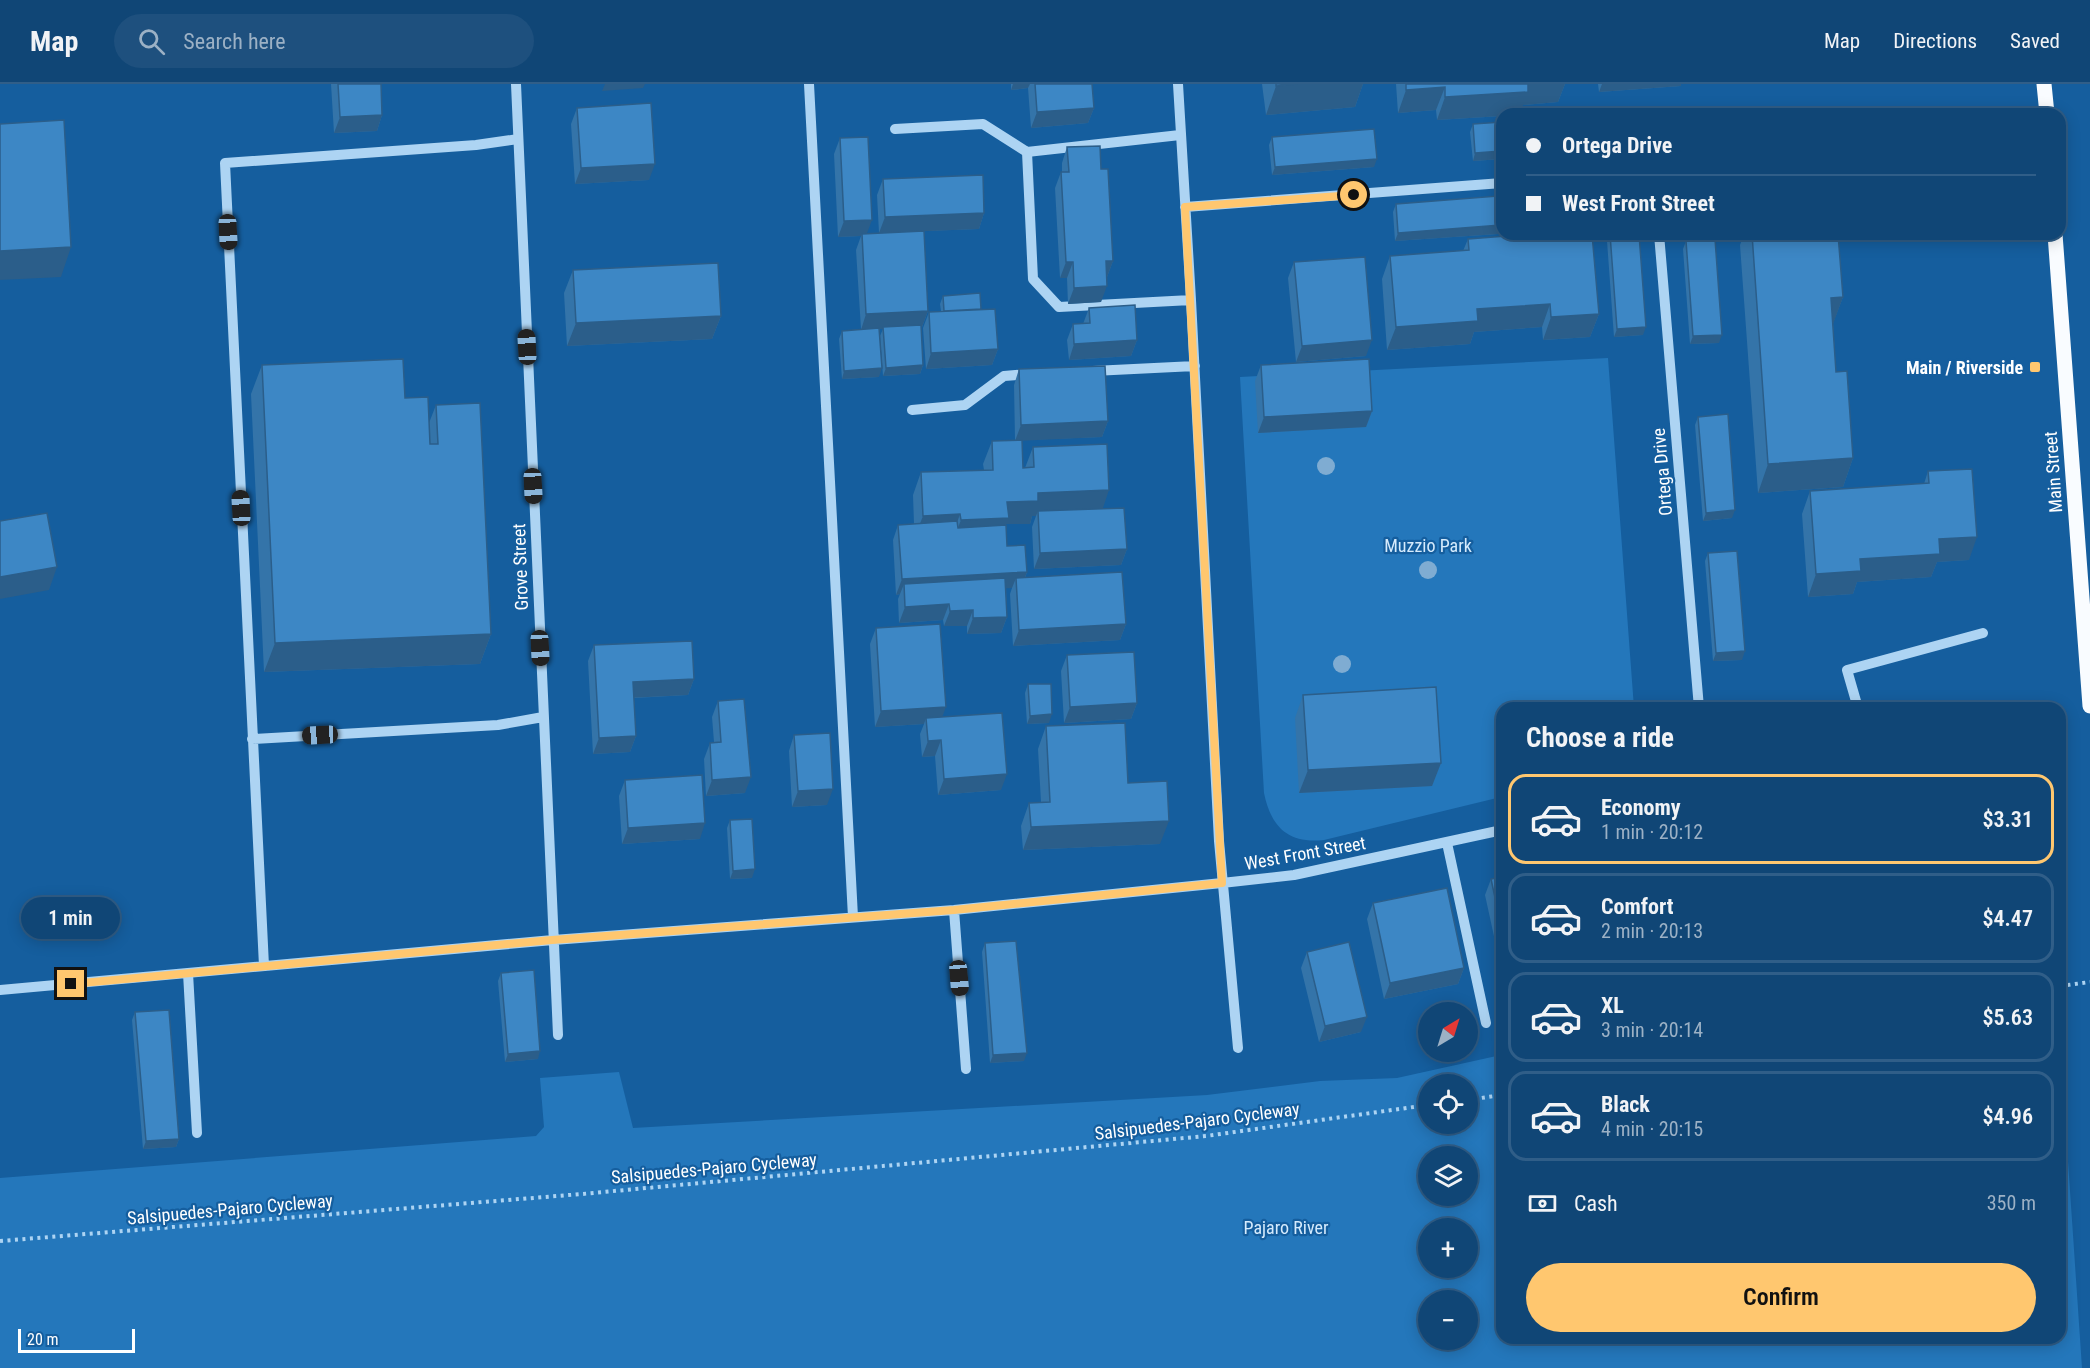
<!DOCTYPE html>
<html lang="en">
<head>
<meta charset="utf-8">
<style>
  :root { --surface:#104676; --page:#1e507e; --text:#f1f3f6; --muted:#9cb1c5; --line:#305e88; --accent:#ffc76f }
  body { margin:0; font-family:"Roboto Condensed",sans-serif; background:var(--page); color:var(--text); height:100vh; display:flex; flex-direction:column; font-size:22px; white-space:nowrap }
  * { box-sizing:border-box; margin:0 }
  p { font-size:20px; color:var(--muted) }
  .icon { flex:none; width:33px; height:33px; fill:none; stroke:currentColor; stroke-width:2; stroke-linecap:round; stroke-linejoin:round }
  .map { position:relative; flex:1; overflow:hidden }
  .panel { position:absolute; left:1496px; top:618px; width:570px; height:642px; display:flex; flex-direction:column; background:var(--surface); border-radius:18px; box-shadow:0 3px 15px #0003,0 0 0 2px var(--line) }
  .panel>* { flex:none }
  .guide { position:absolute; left:1496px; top:24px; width:570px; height:132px; border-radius:18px; box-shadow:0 3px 15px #0003,0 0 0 2px var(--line); display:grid; align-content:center; height:132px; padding:0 30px; background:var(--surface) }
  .needle { width:39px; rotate:38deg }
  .controls { position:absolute; left:1418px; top:918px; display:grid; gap:12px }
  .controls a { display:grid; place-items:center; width:60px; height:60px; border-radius:50%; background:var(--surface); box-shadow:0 3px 15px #0003,0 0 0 2px var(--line); font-size:30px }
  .scale { position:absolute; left:18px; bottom:15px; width:117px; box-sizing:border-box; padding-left:6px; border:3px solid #fff; border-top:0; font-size:16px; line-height:21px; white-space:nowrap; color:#fff; -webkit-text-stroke:4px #155e9e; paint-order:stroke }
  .end { position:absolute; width:27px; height:27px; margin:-14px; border:8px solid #ffc76f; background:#111; box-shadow:0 0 0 3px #111 }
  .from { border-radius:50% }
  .bubble { position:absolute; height:42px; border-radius:21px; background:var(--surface); box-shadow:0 3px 15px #0003,0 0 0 2px var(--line); font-size:20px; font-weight:600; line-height:42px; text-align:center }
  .car { position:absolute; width:18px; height:36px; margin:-18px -9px; border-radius:8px; box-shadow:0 0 4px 2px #0007; background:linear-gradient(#222 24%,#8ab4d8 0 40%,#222 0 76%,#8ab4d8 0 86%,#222 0) }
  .guide b { display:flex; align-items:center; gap:21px; height:57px; font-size:22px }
  .guide b+b { border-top:2px solid var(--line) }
  .guide i { width:15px; height:15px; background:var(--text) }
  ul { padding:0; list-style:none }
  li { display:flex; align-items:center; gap:18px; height:90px; margin:0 12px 9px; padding:0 18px; border:3px solid var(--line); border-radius:18px }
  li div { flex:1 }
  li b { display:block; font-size:22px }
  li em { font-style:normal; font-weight:600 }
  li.current { border-color:var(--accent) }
  li>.icon { width:54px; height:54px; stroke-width:1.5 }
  h2 { padding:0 30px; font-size:27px; line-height:72px }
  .pay { display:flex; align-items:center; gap:15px; height:66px; padding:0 30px; font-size:22px }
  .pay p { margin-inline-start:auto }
  .button { display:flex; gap:12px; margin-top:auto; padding:12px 30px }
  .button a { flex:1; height:69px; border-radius:36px; background:var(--accent); color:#111; font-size:24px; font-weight:600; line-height:69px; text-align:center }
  header { display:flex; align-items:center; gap:36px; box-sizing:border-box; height:84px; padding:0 30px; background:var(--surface); border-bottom:2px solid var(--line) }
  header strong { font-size:28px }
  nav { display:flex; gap:33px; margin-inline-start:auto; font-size:21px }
  .search { width:420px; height:54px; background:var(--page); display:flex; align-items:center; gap:15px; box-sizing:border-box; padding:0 21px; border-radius:33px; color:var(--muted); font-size:22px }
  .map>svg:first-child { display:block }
</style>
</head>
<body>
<header>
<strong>Map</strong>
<div class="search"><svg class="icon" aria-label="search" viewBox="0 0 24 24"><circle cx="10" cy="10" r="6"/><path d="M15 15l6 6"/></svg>Search here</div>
<nav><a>Map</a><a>Directions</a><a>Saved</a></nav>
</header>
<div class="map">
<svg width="2090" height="1284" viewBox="0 0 2090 1284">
  <rect width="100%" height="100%" fill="#155e9e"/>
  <path fill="#2477bb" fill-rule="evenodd" d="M1608,274l26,350h-132l-1,89 -177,43c-36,4 -53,-13 -60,-47l-24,-416z
    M2060,959l22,325h-2082v-190l536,-42 8,-9 -4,-49 79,-6 14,56 574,-33 113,-14 77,-3 104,-23 1,283h558zM1467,1000v40h-39v-40zM1467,1072v40h-39v-40zM1467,1144v40h-39v-40zM1467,1216v40h-39v-40z"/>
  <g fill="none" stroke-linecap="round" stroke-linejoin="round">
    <path stroke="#add4f3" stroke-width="4" stroke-dasharray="3 4.5" stroke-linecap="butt" d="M2060,902l30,-4
      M1467,1016l35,-5
      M0,1157l582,-47 624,-58 222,-31"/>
    <path stroke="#add4f3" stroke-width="10" d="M516,0l42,951
      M809,0l44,833
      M1178,0l13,216 28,541 19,207
      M895,45l88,-5 44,28
      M1180,51l-153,17 6,127 26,28 132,-7
      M1185,123l317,-24
      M1659,150l40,474
      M1093,287l102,-5
      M912,326l53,-5 39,-29 25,-2
      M1858,624l-11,-38 136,-37
      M252,655l246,-14 45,-8
      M1447,759l39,180
      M954,826l12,159
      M264,882l-39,-803 251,-18 42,-6
      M188,889l9,160
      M0,906l553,-50 401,-30 268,-27 72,-8 208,-45"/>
    <path stroke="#f9fcff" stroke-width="15" d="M2044,0l3,30
      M2055,150l35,472"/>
  </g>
  <g fill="#7facd2">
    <circle cx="1326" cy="382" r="9"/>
    <circle cx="1428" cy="486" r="9"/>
    <circle cx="1342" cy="580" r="9"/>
  </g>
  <path fill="#3474a9" d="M331,0h50l1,31 -5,16 -43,2z
    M1011,0h81l2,24 -6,15 -57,5 -3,-40 -17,2z
    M1262,0h101l-8,23 -89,8z
    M1396,0h169l-7,18 -35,3 -21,9v2l-65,4 -1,-10 -38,3z
    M1598,0h83v2l-82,6z
    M577,24l72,72 -74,4 -4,-60z
    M1502,38v37l-29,2 -3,-29 3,-8z
    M1272,53l102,30 -102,8 -3,-30z
    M840,54l27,96 12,-1 -2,-38 6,-16 101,34 -5,16 -55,2 4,80 -6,16h-1l2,38 -3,9 -37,2 -3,-40 3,-7h-3l-1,48 -37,2 -3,-40 3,-8 19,-2 -5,-79 5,-14 -23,1 -4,-83z
    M1067,63l34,22 12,92 -6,16 -6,25 -33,2 -1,-26h-7l-5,-90 6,-16h1v-9z
    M1396,120l102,30 -103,7 -2,-29z
    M1610,150l33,101 -29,2 -7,-96z
    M1744,150h94l5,63 -10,26 3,49 17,86 -10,29 -85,6 -18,-248z
    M1468,155l131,75 -9,23 -47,3 -1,-13 -68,5 -4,12 -83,6 -5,-71 8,-23 73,-5z
    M1686,157l33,102 -29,1 -7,-95z
    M1294,178l72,94 -70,6 -8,-84z
    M573,186l148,46 -9,23 -145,7 -3,-53z
    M943,212l38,13 17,40 -6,16 -66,4 -3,-41 6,-16 12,-1 -1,-7z
    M1089,224l48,32 -6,16 -62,4 -2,-20 6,-16h10z
    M262,281l143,33 24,25 7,-18 55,229 -11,30 -216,8 -13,-278z
    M1261,281l111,46 -6,16 -108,6 -3,-52z
    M1019,285l89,52 -6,16 -80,3 1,28h2l8,-21 69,61 25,41 -6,16 -87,4 -2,-42 4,-11h-4l-2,8h-24l1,22 20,26 -2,6 101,46 -6,16 -107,6 -3,-52 2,-6h-6l1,29 -6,16 -34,1v-8h-23l-1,-6 -44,3 -1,-24 2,-5 -4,1 -3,-55 5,-15 16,-1 -1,-29 8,-23 63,-2 -1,-6 9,-23 23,-1 -1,-55z
    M1698,333l34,101 -29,3 -8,-96z
    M1928,387l41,89 -32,2 -6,15 -74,5 -4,12 -45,3 -6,-83 8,-23 114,-7z
    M1708,469l34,107 -29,1 -8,-100z
    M876,544l66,89 59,73 -63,5 -3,-39 -13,1 -2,-23 4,-10 -49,3 -5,-83z
    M594,561l100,34 -6,16 -54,3 2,38 -6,16 -37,2 -5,-93z
    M1067,571l70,48 -6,16 -67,4 -3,-52z
    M1028,600l21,39 -22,1 -2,-31z
    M1303,611l138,68 -9,23 -133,7 -4,-75z
    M718,617l27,92 -39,3 -2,-37 6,-16 4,-1 -2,-25z
    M1046,642l82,57 32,61 -137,6 -2,-24 8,-23 12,-1 -3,-53z
    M794,651l33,70 -35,2 -3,-56z
    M625,696l75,59 -78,5 -3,-48z
    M730,736l22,58 -22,1 -3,-51z
    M1502,793v96l-17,-78 6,-16z
    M1373,819l91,65 -6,16 -74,15 -17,-80z
    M985,859l39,118 -34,2 -8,-111z
    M1307,868l54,80 -42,10 -18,-74z
    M501,889l37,86 -33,3 -7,-81z
    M135,928l44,127 -3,8 -33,2 -11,-129z"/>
  <path fill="#2b5e8a" d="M605,0h40l-2,4 -41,3z
    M1013,0h17l-2,4 -17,2z
    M1297,0h66l-8,23 -89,8 10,-29z
    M1527,0h38l-7,18 -35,3 -3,9h-18v2l-65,4 8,-23z
    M1602,0h79v2l-82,6z
    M1445,3l-9,23 -38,3 8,-23z
    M1094,24l-6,15 -57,5 6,-16z
    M382,31l-5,16 -43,2 6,-16z
    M1502,67v8l-29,2 2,-8z
    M1377,75l-3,8 -102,8 3,-8z
    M655,80l-6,16 -74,4 6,-16z
    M984,129l-5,16 -100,4 6,-16z
    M872,136l-6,16 -4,-2 -1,2 -23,1 6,-16z
    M1501,141l-3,9 -103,7 3,-8z
    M71,163l-10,30 -61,3v-29z
    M1106,177h7l-6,16h-7z
    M1066,178h7l-6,16h-7z
    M1107,202l-6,16 -33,2 6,-16z
    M1843,213l-11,30 -1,-29z
    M1550,220l-8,23 -68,5 -4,12 -83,6 9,-23 81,-18z
    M928,227l-6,16 -61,3 5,-16z
    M1599,230l-9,23 -47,3 8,-23z
    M721,232l-9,23 -145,7 9,-23z
    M1646,243l-3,8 -29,2 3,-8z
    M1722,251l-3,8 -29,1 3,-8z
    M1137,256l-6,16 -62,4 5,-16z
    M1372,256l-6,16 -70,6 6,-16z
    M998,265l-6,16 -66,4 5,-16z
    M923,281l-3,9 -37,2 3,-8z
    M882,284l-3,9 -37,2 2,-8z
    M1372,327l-6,16 -108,6 6,-16z
    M1108,337l-6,16 -87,4 6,-16z
    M1853,374l-10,29 -85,6 10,-29z
    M1109,406l-8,24 -63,-3 -2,5h-4l-2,8h-24l-6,17 -48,2 9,-23 46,-18 31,-9z
    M1735,426l-3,8 -29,3 3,-8z
    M960,430l-8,23 -38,2 9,-23z
    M1977,453l-8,23 -32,2 -6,15 -74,5 -4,12 -45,3 8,-23 44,-15 79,-20z
    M1127,465l-6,16 -87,4 6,-16z
    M57,483l-8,23 -49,9v-22z
    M1027,488l-6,16 -5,-10 -4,10 -108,6v-10l-4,10 -4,1 6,-16z
    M949,520l-6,16 -44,3 6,-16z
    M973,526l-6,16h-23l6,-15z
    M1007,533l-6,16 -34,1 6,-16z
    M1126,540l-6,16 -107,6 6,-16z
    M491,550l-11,30 -216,8 11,-29z
    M1745,567l-3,9 -29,1 3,-8z
    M694,595l-6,16 -61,3 6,-16z
    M1137,619l-6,16 -67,4 6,-16z
    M946,623l-6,16 -14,-5 -2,6 -49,3 6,-16z
    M1052,630l-3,9 -22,1 3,-8z
    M636,652l-6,16 -37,2 6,-16z
    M941,656l-6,16 -13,1 6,-16z
    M1441,679l-9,23 -133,7 9,-23z
    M1007,690l-6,16 -63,5 6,-16z
    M751,693l-6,16 -39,3 6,-16z
    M833,705l-6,16 -35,2 6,-16z
    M1169,737l-9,23 -137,6 8,-23z
    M705,739l-5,16 -78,5 6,-16z
    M755,785l-3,9 -22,1 3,-8z
    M1464,884l-6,16 -74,15 6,-16z
    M1367,933l-6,15 -42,10 6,-16z
    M540,967l-2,8 -33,3 3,-8z
    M1027,969l-3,8 -34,2 3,-8z
    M179,1055l-3,8 -33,2 3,-8z"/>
  <path fill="#3d87c5" stroke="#2b5e8a" stroke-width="1.5" d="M338,0h43l1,31 -42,2z
    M1035,0h57l2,24 -57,4z
    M1276,0h21l-21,2z
    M1406,0h122v8l-83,5v-10l-39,3z
    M651,19l4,61 -74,4 -4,-60z
    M1826,23l1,7h-49v-5z
    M64,36l7,127 -71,4v-127z
    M1502,38v29l-27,2 -2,-29z
    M1374,45l3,30 -102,8 -3,-30z
    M868,53l4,83 -28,1 -4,-83z
    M1100,62l1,23h7l5,92h-7l1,25 -33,2 -1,-26h-7l-5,-90h8l-2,-25z
    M983,91l1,38 -99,4 -2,-38z
    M1498,112l3,29 -103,8 -2,-29z
    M924,147l4,80 -62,3 -4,-80z
    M1533,150h59l7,80 -48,3 -1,-13 -73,5 1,12 -82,6 -6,-71 79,-6 -1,-11z
    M1610,150h29l7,93 -29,2z
    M1752,150h86l5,63 -12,1 5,74 11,-1 6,87 -85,6z
    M1715,155l7,96 -29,1 -7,-95z
    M1365,173l7,83 -70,6 -8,-84z
    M718,179l3,53 -145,7 -3,-53z
    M980,209l1,16 -37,2 -1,-15z
    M1135,221l2,35 -63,4 -1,-20 17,-1 -1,-15z
    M995,225l3,40 -67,4 -2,-41z
    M921,241l2,40 -37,3 -3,-41z
    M879,244l3,40 -38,3 -2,-40z
    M403,275l2,39 23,-1 2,47h8l-2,-39 44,-2 11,231 -216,9 -13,-278z
    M1369,275l3,52 -108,6 -3,-52z
    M1105,282l3,55 -87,4 -2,-56z
    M1728,330l7,96 -29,3 -8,-96z
    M1022,356l1,28 11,-1 -1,-20 74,-3 2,46 -71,3v8l-31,1 2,16 -48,2 -1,-6 -37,2 -2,-44 72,-2 -1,-29z
    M1972,385l5,68 -38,2 1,15 -80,5 1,12 -45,3 -6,-83 119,-8 -1,-12z
    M1124,424l3,41 -87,4 -2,-42z
    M47,429l10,54 -57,10v-56z
    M957,437l1,7 48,-3 1,21 18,-1 2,27 -125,7 -4,-54z
    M1737,467l8,100 -29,2 -8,-100z
    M1122,488l4,52 -107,6 -3,-52z
    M1005,494l2,39 -34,1v-8l-23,1 -1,-7 -44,3 -1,-23z
    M940,540l6,83 -65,4 -5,-83z
    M692,557l2,38 -61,3 3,54 -37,2 -5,-93z
    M1134,568l3,51 -67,4 -3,-52z
    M1028,600h23l1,30 -22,2z
    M1436,603l5,76 -133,7 -5,-75z
    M744,615l7,78 -39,3 -2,-37 11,-1 -3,-41z
    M1002,629l5,61 -63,5 -3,-39 -13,1 -2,-23z
    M1125,639l3,60 39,-2 2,40 -138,6 -2,-24 21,-1 -4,-76z
    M830,649l3,56 -35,2 -4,-56z
    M702,691l3,48 -77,5 -3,-48z
    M752,735l3,50 -22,2 -3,-51z
    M1502,793v53l-11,-51z
    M1447,804l17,80 -74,15 -17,-80z
    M1016,857l11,112 -34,2 -8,-112z
    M1349,858l18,75 -42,9 -18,-74z
    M534,886l6,81 -32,3 -7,-81z
    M169,926l10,129 -33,2 -11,-129z"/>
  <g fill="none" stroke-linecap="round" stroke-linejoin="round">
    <path stroke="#ffc76f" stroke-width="8" d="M71,900l481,-44 402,-30 268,-27 -37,-676 169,-12"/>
  </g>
  <rect fill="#ffc76f" stroke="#155e9e" stroke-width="2" x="2029" y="277" width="12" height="12" rx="3"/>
  <g text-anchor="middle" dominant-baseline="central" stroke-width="4.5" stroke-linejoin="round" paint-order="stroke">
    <g font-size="18" font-weight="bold" fill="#fff" stroke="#155e9e" text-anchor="end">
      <text x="2023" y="283">Main / Riverside</text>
    </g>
    <g font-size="18" fill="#fff" stroke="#155e9e">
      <text transform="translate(1662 388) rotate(-95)">Ortega Drive</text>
      <text transform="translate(2053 388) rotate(-94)">Main Street</text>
      <text transform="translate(520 483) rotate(-92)">Grove Street</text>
      <text transform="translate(1305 769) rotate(-10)">West Front Street</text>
      <text transform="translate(1197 1037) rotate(-7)">Salsipuedes-Pajaro Cycleway</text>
      <text transform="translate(714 1084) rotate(-5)">Salsipuedes-Pajaro Cycleway</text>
      <text transform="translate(230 1125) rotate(-5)">Salsipuedes-Pajaro Cycleway</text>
    </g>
    <g font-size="18" fill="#d5ebfd" stroke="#155e9e">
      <text x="1428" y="461">Muzzio Park</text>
      <text x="1286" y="1143">Pajaro River</text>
    </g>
  </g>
</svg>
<div class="controls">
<a><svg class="needle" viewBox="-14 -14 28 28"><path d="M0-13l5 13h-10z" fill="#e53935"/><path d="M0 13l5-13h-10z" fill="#9cb1c5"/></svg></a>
<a><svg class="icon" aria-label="locate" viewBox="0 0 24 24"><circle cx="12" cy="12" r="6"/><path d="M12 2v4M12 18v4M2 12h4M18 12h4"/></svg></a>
<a><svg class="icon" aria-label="layers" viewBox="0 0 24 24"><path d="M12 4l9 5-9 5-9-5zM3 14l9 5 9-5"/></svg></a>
<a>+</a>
<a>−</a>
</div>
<div class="scale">20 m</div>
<i class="end from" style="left:1354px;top:111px"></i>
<i class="end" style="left:71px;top:900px"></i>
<div class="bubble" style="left:21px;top:813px;width:99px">1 min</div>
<i class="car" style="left:228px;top:148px;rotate:177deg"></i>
<i class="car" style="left:527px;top:263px;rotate:357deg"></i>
<i class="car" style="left:533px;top:402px;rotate:177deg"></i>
<i class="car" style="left:241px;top:424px;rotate:357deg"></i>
<i class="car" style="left:540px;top:564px;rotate:177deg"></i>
<i class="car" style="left:320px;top:651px;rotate:267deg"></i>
<i class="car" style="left:959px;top:894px;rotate:175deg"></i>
<div class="guide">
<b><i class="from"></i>Ortega Drive</b>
<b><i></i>West Front Street</b>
</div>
<section class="panel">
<h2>Choose a ride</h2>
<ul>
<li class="current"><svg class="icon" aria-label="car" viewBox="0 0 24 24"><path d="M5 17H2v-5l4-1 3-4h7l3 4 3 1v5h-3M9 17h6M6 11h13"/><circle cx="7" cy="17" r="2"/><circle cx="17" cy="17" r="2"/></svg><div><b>Economy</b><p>1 min · 20:12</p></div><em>$3.31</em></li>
<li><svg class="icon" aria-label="car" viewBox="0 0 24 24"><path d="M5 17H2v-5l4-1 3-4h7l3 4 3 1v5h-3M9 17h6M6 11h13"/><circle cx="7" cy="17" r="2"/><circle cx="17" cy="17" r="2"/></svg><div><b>Comfort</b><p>2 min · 20:13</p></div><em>$4.47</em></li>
<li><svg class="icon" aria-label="car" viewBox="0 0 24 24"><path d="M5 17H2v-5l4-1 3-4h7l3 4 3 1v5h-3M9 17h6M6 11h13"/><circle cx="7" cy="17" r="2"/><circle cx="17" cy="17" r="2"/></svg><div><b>XL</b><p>3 min · 20:14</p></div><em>$5.63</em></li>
<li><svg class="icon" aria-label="car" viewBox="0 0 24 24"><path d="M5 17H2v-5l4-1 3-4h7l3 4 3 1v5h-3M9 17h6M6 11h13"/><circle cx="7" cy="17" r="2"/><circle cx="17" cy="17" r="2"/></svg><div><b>Black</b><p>4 min · 20:15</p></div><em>$4.96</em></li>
</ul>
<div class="pay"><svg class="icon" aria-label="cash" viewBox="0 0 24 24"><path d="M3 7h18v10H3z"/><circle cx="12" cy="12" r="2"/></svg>Cash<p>350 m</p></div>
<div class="button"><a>Confirm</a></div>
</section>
</div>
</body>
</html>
